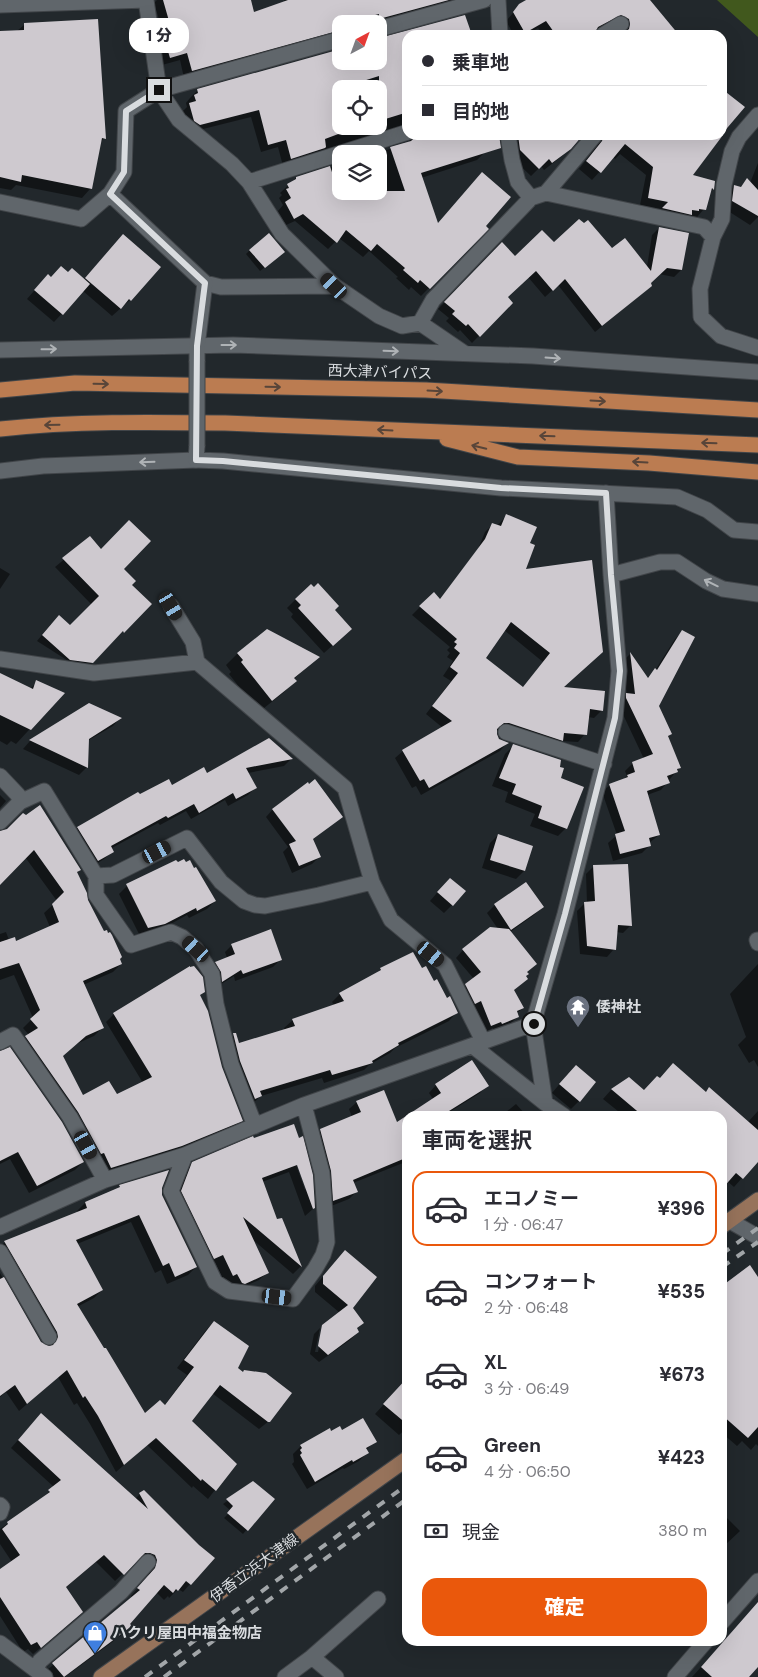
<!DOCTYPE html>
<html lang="ja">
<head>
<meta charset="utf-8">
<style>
  :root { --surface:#fff; --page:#f2f2f3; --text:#2b2b33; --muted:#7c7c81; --line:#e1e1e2; --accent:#ea580c }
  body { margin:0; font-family:"DM Sans","Noto Sans JP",sans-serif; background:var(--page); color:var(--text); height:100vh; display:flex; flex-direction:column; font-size:19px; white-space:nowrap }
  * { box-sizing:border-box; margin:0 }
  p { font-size:16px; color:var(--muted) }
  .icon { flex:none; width:28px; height:28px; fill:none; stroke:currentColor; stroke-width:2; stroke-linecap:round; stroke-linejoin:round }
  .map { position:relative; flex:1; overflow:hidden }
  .side { position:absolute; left:402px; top:1111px; width:325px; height:535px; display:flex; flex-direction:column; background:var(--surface); border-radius:15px; box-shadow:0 5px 20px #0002 }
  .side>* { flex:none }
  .top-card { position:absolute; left:402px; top:30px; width:325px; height:110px; border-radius:15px; box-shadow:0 5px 20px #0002; display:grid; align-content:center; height:110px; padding:0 20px; background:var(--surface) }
  .needle { width:32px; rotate:41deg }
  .controls { position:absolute; left:332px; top:15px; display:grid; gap:10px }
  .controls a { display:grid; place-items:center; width:55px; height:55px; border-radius:10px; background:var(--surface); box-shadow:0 5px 20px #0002; font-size:25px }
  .end { position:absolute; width:22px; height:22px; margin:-11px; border:6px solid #d9dcdf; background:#111; box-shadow:0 0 0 2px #111 }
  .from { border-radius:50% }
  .bubble { position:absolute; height:35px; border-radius:15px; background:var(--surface); box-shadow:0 5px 20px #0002; font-size:16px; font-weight:800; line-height:35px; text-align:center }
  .car { position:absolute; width:15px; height:30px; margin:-15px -8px; border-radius:6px; box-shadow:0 0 4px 1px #0007; background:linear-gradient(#222 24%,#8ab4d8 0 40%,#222 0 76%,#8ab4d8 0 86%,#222 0) }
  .top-card b { display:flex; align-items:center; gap:18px; height:48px; font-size:19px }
  .top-card b+b { border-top:1px solid var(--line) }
  .top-card i { width:12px; height:12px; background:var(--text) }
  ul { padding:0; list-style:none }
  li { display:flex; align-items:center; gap:15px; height:75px; margin:0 10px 8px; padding:0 10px; border:2px solid transparent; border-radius:15px }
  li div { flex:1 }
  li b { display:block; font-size:19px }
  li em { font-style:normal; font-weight:800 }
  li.on { border-color:var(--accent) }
  li>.icon { width:45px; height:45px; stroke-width:1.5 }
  h2 { padding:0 20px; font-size:22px; line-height:60px }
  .pay { display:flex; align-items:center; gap:12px; height:55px; padding:0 20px; font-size:19px }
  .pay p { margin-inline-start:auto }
  .action { display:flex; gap:10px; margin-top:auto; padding:10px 20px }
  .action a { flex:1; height:58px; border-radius:15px; background:var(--accent); color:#fff; font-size:20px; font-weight:800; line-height:58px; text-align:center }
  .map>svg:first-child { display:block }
</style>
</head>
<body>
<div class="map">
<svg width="758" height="1677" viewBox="0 0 758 1677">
  <rect width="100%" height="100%" fill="#22282c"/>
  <path fill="#41581d" d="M717,0h41v37z"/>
  <path fill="#0007" fill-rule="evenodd" d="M157,0h93l3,13 32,-11 -1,-2h171l-5,5 -71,19h-38v19l-157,35 -4,-18 -18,5 -5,-18 8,-8 -11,-36z
    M525,0h123l18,35h-44v-7l-5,-5h-9l-14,8 -2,4h-49l-5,-7 -12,7h-12l-8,-14 14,-16 6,-3z
    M464,16l6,19h-62v100l-125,31 -5,-19 -17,5 -10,-35 -60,15 -9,-20 5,-5 -1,-4 4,-5 8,-8 143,-40v11h38v-22zM341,89h38v37h-38z
    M24,25l80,113 -4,5 -10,46 -8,9 -66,-13 -5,5 -11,-2v-156l17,-1z
    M408,135h72l5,17 -8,8 -56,18 16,47 47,1 3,3 -66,67 -10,-9 -2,3 -13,-12 2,-1 -29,-26 -6,6 -24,-19 -11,11 -33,-28 -9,4 -8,-14 5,-6 -4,-7 3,-3 -2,-2 16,-15 45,-14v27h38v-37h-5l36,-11z
    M515,135h66l-19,21 -18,14 -3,-4 -10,10 -19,-18z
    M591,135h129l-29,41 23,6 -1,7 -4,4 -5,16 -7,8 -5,-1 -2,2 -34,-2 6,-6 -22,-5 6,-30 -26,-21 -5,5 -2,-2 -21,23 -13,-11 18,-23 -1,-7z
    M758,163v54l-8,8 -25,-16 1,-14 8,-9 6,2 7,-8 3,3z
    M659,228l22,42 -7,7 -15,-3 -9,9 -6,9 -49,40 -37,-47 -13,12 -17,-20 -22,21 5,5 -39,40 -12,-13 -2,2 -12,-11 3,-3 -11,-9 64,-65 13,14 39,-14 58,6 35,17 5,-32z
    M123,236l7,64 -18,16 -29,-25 -29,31 -27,-23 13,-15 10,-6 18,-4 15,6z
    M250,250l29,6 -19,15 -14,-17z
    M506,516l23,27 -5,28 38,117 40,22 -8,8 -6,-1 -3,17 -7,8 -17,-1 -7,7 -58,-18 3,10 8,3 -7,8 -79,44 -5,-9 -4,2 -17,-30 8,-7 40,-23 -17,-14 25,-33 -8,-5 10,-15 -6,-4 3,-4 -3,-3 3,-3 -38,-32 22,-22 5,7 39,-51 7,-17 8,-8 4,2zM504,630l39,32 -20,26 -39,-30z
    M90,538l41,47 19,19 -66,67 -47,-30 14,-17 19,2 22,-21 -37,-38z
    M0,568l10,6 -10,15z
    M310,585l23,25 9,27 -18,16 -33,-36 2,-3 -6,-6z
    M682,632l-24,74 13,28 -3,3 11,31 -18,22 -14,5 12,40 -10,8 1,2 -8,8 -29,8 -5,-18 9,-8 -15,-43 8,-7 13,-5 4,-4 -2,-5 8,-8 11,-4 -25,-53v-4l8,-7 -4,-34 7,-7 17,24 9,-9 19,-30z
    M238,653l79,4 -23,22 1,2 -12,12 -24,19 -30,-38 2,-2 -5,-7z
    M0,676l30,13 7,-7 26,11 -47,51 -5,-3 -4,4 -7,-4z
    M89,705l31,13 -7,8 -26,15v26l-8,8 -56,-26 7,-8z
    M513,746l46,32 7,50 -8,8 -28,-10 5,-12 -30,-12 3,-10 -16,-6 13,-32z
    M291,759l-7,7 -36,7 8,14 -8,8 -20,11 -3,-6 -34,19 -5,-8 -26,14 -2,-2 -48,26 2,3 -8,7 -14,9 -20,-33 7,-7 62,-32 67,-22z
    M0,795l6,6 -6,7z
    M273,809l68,8 -29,23 7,17 -7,7 -20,9 -9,-21 5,-5 -22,-30z
    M23,814l57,56 -4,3 11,27 34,64 -8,8 -30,13 19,43 -8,8 -18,8 -14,13 21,39h33l27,-13 -37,-61 8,-8 90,-22 -5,4 22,72 20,52 -8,8 -60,26 -70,22 -85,-131 11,-10 -6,-7 10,-10 -19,-43 -14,5v-46l6,-2 3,8 7,3 34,-16 -6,-14 13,-12 -32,-44 -25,27v-52h3z
    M498,835l34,12 -8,24 -8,8 -34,-11 8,-25z
    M176,861l26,16 13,24 -8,8 -18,9 -2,-3 -31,17 -16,4 -21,-42 8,-8z
    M594,866l37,59 -8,8 -7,-1 -2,17 -7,8 -27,-3 -3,-43 8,-8h2l-1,-29z
    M442,887l10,18 -8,8 -14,-12z
    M495,905l47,2 -8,8 -24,17 16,41 -2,4 2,2 -13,12 10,17 -7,6 2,2 -8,8 -16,7 -1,-3 -10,5 -25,-40 16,-14 -18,-21 7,-8 35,-21 -11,-16z
    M232,945l49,14 -8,8 -38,14 -1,-5 -19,12 -6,-18 7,-7 11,-5 -2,-6z
    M758,964v103l-4,-7 -5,3 -11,-18 8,-8 -16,-43z
    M381,969l40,1 36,42 -8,9 -54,27 -5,5 -21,12 -5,5 -40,13 -2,-5 -61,18 -9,8 -26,-61 8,-8 5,10 46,-15 -1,-2 9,-8 41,-15 -2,-3 8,-8 37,-21z
    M0,1053l83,109 -8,8 -46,23 -19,-34 -10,5z
    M568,1074l11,27 -8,8 -19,-16z
    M629,1078l15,13 61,2 43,29 10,-11v49l-24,27 -7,-6 -5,-65h-98l-21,-17 8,-9z
    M436,1085h51l-7,8 -37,23h-35v45l-55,22 3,9 -7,7 -23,9 -13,-70 8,-8 31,-13 -3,-8 8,-7 39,22 37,-25 -4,-6z
    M516,1104l11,12h-26z
    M293,1125l21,83 -9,8 -16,-44 -27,10 14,39 5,-2 20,47 -8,8 -41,-35 16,33 -9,8 -25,11 -5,-10 -4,2 -10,-21 -9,4 -32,-67 10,-27 9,-9zM294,1159h2l10,30 -1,1z
    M120,1186l41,1v8l35,72 -8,8 -21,9 -6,-14 -6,3 -24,-51 -54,22 25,46 -8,8 -17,9 67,108 20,-9 23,-31 -10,-7 29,-38 8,-8 22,47 33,52 -10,8 -47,-36 -21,29 44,42 -27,35 -15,-13 -1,2 -45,-43 -31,27 -26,-48 -13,-21 -3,2 -16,-28 -39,34 -13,-19 -6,5v-124l40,69 10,5v-6l-50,-94 5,-5 73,-29 -1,-2 8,-8 31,-13z
    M337,1260l15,48 11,15 -7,6 2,3 -8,8 -31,22 -9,-8 4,-20 6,-6 -5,24h3l5,-26 17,-13 -25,-21v-6z
    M758,1279v167l-2,-2 -5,6 -9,-9 -5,5 -15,-13v-146z
    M407,1383l1,44 -9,8 -24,-21 22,-24z
    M33,1423l102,76 5,-5 50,90 -7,8 -5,-3 -9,9 -1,-2 -4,4 -8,-8 -27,32 1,2 -7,8 -58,43h-15l-4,-6 86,-73 -1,-2 17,-19 2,-9 -8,-8 -6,1 -21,20 -19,-19 -31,26 9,32 -41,34 -5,-5 -5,3 -23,-36v-45l12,-9 -12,-18v-15l42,-30 12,-12 -43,-39z
    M342,1431l33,10 -9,9 1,3 -8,8 -15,8 -1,-1 -36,21 -15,-25 2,-2 -1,-8 8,-8z
    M253,1483l20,16 -30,35 -19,-16 7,-7 -8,-7z
    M722,1513l18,18 -18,17z
    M751,1612l7,6v47l-11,12h-55z"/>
  <path fill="#cec9cf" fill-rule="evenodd" d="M163,0h88l3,12 34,-12h161l-70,19v-5l-38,10v6l-149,41 -5,-18 -17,5 -6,-20 9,-3z
    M526,0h124l29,35h-58l8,-6 1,-5 -1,-5 -8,-4 -23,12 -4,8h-38l-10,-14 -21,12 -12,-21 6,-8z
    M465,15l7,20h-64v77l-29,9v-45l-38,12v45l-16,6 1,8 -1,1 -34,11 -5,-19 -18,5 -9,-35 -59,15 -6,-4 -5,-18 7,-2 -2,-6 4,-2 -1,-4 144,-40v12h38v-23z
    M98,19l8,120 -4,-1 -10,51 -70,-14 -1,7 -21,-5v-146l24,-1v-7z
    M722,89l23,18 -23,27z
    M417,135h82l2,13 -80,25 17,50 44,-51 29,25 -25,29 3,3 -59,60 -10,-9 -2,3 -15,-13 2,-2 -28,-24 -6,7 -25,-21 -9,13 -34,-29 -9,5 -9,-17 6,-4 -5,-9 3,-1 -2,-4 9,-5v-2l34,-11 8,25h67l-15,-44 21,-6z
    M518,135h65l-12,14 -19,14 -3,-4 -10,10 -19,-19z
    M604,135h119l-30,40 22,6 -1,9 -2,-2 -6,22 -7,-1v2l-7,-1v5l-30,-7 6,-6 -20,-4 5,-31 -28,-23 -24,29 -15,-12 16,-20z
    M747,178l11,12v26l-26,-15 2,-16 7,2z
    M579,219l5,4 4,-3 24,28 13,-10 26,33 8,-44 30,6 -7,37 -15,-2 -16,15 1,3 -50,40 -37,-47 -12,12 -17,-20 -28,26 5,6 -33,34 -12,-13 -2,2 -14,-12 3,-3 -11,-9 58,-60 13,14 27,-26 12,12z
    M269,233l16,19 -20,16 -16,-18z
    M123,234l38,33 -30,34 -2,-2 -8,10 -36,-31z
    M61,266l7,6 4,-4 18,16 -27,31 -29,-25 14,-16 3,3z
    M506,514l31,13 -7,16 5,2 -9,24 66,-9 11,92 -39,35 41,4 -2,20 -13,-2 -3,26 -23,-2 -1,8 -54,-18h-5l-7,6v5l2,5 10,4 -80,45 -5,-9 -4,2 -18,-31 50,-29 -20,-15 26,-33 -8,-6 10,-14 -6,-5 3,-4 -3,-2 3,-3 -38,-33 15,-14 6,7 45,-60 7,-16 9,3zM511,622l39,31 -27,34 -37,-29z
    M129,520l22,21 -27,28 12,12 -4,4 20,19 -28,29 -1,-2 -30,32 -23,-3 -28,-25 17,-20 11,10 29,-29 -37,-38 28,-22 11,13z
    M318,583l21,23 -4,4 17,19 -19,17 -35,-38 3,-3 -6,-6 16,-15 3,3z
    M267,629l53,28 -26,21 3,3 -25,20 -31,-39 2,-2 -6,-7z
    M682,630l13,7 -36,69 13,28 -4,2 13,32 -4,1 1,3 -11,4 3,7 -23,8 13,44 -11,3 2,8 -31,8 -5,-20 10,-3 -16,-47 19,-7 -1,-2 8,-3 -3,-10 21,-8 -27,-56v-5l9,1 -5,-42 18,26 7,-10 2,2z
    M0,673l33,16 3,-9 29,13 -34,37 -31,-15z
    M89,703l33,15 -33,21 -1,29 -59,-28z
    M269,738l24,21 -47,9 11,20 -21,11 -3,-6 -34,20 -5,-9 -26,14 -2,-2 -55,30 3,6 -16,9 -21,-34 61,-35 2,2 29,-15 3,6 32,-18 3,6z
    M513,744l48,16 -1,7 4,1 -3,10 23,9 -17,42 -29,-11 4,-12 -30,-12 4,-10 -17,-6z
    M315,779l28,38 -30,22 8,18 -22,9 -10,-22 7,-3 -24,-32 36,-27 1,2z
    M40,805l41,65 -4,2 10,21 1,7 16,31 3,-1 1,3 2,-1 2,3 10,22 -2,2 2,5 -39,17 21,47 -18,8 -23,20 20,39 26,-14 8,13 35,-17 -39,-64 77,-47v1l4,-1 9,11 2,15 -5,3 8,16 14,56 21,54 -61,25 -71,22 -7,-15 -3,1 -23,-42 -53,-76 13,-8 -8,-9 10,-9 -21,-47 -19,6v-27l15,-5 1,4 43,-19 -7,-18 12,-12 -30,-42 -34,35v-54l7,-2 16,-16 3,2z
    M498,834l35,12 -8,25 -35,-11z
    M184,859l2,3 4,-2 4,8 2,-1 20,34 -19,10 -1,-3 -31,16 -17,4 -22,-44 50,-24 2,2z
    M628,864l4,62 -14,-1 -2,25 -29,-4 -3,-44 11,-1 -2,-36z
    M450,878l16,13 -13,15 -16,-14z
    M526,882l18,25 -33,23 -17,-26z
    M490,927l19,2 28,35 -10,8 2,2 -3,2 2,3 -14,11 10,18 -7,3 2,6 -17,7 -1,-2 -10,4 -10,-25 -6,3 -10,-20 16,-12 -19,-23z
    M271,929l11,31 -39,14 -2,-4 -19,12 -1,-10 -6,-10 20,-8 -4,-10z
    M413,952l9,16 4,-2 8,15 3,-2 10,19 3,-2 8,17 -60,30 1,2 -27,16 1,2 -41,12 -2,-5 -70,21 2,5 -7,3 -15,-38 -7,-28h3l3,10 56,-17 -3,-7 52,-18 -5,-8 42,-23 -1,-2z
    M10,1047l52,75 22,40 -47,24 -19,-34 -18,9v-110z
    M472,1060l17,26 -48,30h-33v41l-55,23 5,12 -25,9 -2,-30 -11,-42 41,-17 -5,-11 28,-11 13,32 44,-29 -6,-9z
    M673,1063l33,29 3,-5 49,43v32l-15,17 -7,-6 -14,16v-73h-79l-32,-27 18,-12 15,13 13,-14 3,2z
    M576,1065l20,17 -16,20 -21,-18z
    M294,1124l5,14 4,-2 10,39 2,33 -2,1 -16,-44 -35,13 15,41 5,-1 20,49 -59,-50 26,56 -24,11 -3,-1 -5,-9 -4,2 -10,-21 -9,4 -33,-68 11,-29 61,-26 1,2z
    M169,1170l-7,18v7l35,72 -22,10 -6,-14 -6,3 -24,-51 -63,25 27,50 -26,14 27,44h2l39,65 15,-13 5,5 29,-38 -10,-7 30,-39 35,25 -11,22 5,4 1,-2 22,3 26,20 -22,29h-2l-48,-37 -28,36 45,43 -21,27 -14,-12 -1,2 -45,-43 -32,27 -26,-49 -13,-20 -2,2 -16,-28 -40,34 -12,-19 -15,11v-117l4,-2 37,65 8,4 4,-1 5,-8 -1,-5 -53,-91 83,-33 -2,-6 35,-15 -1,-2z
    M345,1250l32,27 -24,31 11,15 -7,5 2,4 -31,23 -10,-9 4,-21 26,-20 -25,-21v-8z
    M750,1265l8,12v150l-10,11 -26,-23v-129z
    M408,1377v48l-25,-21z
    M41,1413l107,96 -9,-16 5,-3 55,55 16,13 -24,27 -5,-4 -8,10 -2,-2 -3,4 -9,-8 -34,39 2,2 -68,51 -12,-14 88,-73 -3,-2 18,-20 2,-8 -2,-5 -5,-2h-5l-21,22 -20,-20 -38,32 17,25 -42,36 -4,-6 -6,3 -31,-48v-28l20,-14 -18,-26 6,-5 -1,-2 43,-30 -2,-2 13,-10 -43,-40z
    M363,1418l14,24 -11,6 3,5 -16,9 -1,-2 -37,22 -15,-27 2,-2 -2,-3 2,-2 -2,-3 30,-17 1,3 9,-5 2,4z
    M253,1481l22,18 -27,32 -21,-18 6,-7 -7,-7z
    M758,1602v65l-9,10h-37l-11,-10z"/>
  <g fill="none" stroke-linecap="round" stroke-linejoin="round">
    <g stroke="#414549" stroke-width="17">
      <path id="street" d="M146,0l13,90 20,30 53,44 17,18 33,52 53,52
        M498,0l2,35
        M0,5l146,-5
        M379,29l105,-29
        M603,35l18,-11
        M758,115l-19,22 -7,14 -8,34 -2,34 -9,18 -13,52 1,28 20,19 37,12
        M508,135l4,25 6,22 13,16
        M249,182l159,-50
        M546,193l49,-58
        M110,194l95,89 16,4 114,-1 44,30 23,10 18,-3 13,-23 98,-102 15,-5 158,34 9,10
        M0,202l81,17 29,-25 14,-22 2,-61 33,-21 182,-51
        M420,323l44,30
        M0,350l233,-5 300,11 225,16
        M0,471l43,-5 153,-6
        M611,575l49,-13h17l29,19 17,8 35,5
        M171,606l22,36 4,20
        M0,659l94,14 103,-11 148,126 27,94 19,38 54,45 38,76
        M506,732l98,32
        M0,776l18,19 2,7 -20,20
        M20,802l24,-11 52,85 17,-1 74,-37 34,44 23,19 11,4 10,1 54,-11 53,-13
        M96,876v19l35,50 40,-13 11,5 14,12 16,25 4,30 15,60 24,62
        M757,940l1,3
        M533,1024l12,79 19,13
        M0,1042l13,-7 57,82 35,63
        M473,1046l72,57
        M185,1155l-14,36 44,91 14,9 64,8 22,-30 8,-14 4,-13 -5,-69 -18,-68
        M722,1220l8,1 28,16
        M0,1227l105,-47 80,-25 119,-50 229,-81 32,-110 50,-196 4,-47 -8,-96 -5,-82
        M0,1252l49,85
        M0,1505l2,2 -2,6
        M722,1622l36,-41
        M0,1643l45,34
        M36,1669l4,-8 81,-69 27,-30
        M285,1677l27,-20
        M336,1677l-24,-20 66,-58
        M675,1677l31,-36"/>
    </g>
    <g stroke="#414549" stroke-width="17">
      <path id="secondary" d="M197,361v-15l8,-63
        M197,446l-1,14 27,1 278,27 176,9 30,13 27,20 24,2"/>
    </g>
    <g stroke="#414549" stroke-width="17">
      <path id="primary" d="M722,1226l36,-26
        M101,1677l307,-219"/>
    </g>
    <g stroke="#414549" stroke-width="17">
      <path id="highway" d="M0,390l75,-7 351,7 332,20
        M0,429c74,-8 150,-7 225,-6l533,22
        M447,439l71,18 131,6 109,9"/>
    </g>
    <use href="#street" stroke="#60666b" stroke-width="15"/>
    <use href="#secondary" stroke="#60666b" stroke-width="15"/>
    <use href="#primary" stroke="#97735b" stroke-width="15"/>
    <use href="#highway" stroke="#bb7c51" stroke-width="15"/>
    <path stroke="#a2a6a9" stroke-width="4" stroke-dasharray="9 9" stroke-linecap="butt" d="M722,1254l36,-26
      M722,1267l36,-25
      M145,1677l263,-193
      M164,1677l244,-179"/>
    <g stroke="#414549" stroke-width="17" stroke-linecap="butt">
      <path id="secondary-bridge" d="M197,446v-85"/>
    </g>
    <use href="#secondary-bridge" stroke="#60666b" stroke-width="15"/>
  </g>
  <defs><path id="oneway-shaft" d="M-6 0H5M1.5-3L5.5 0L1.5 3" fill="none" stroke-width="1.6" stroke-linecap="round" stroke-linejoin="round" transform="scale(1.25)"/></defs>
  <g stroke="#afb3b6">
    <use href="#oneway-shaft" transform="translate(229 345)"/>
    <use href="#oneway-shaft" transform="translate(49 349) rotate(-1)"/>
    <use href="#oneway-shaft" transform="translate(391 351) rotate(2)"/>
    <use href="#oneway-shaft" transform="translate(553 358) rotate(4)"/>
    <use href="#oneway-shaft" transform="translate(147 462) rotate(178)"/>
    <use href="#oneway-shaft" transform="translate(711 583) rotate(-154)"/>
  </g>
  <g stroke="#584539">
    <use href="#oneway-shaft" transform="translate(101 384) rotate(1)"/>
    <use href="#oneway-shaft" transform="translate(273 387) rotate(1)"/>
    <use href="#oneway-shaft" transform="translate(435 391) rotate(3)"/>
    <use href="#oneway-shaft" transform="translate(598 401) rotate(3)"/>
    <use href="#oneway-shaft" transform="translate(52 425) rotate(179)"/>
    <use href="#oneway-shaft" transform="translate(385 430) rotate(-177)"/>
    <use href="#oneway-shaft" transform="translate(547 436) rotate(-178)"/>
    <use href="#oneway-shaft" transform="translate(709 443) rotate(-178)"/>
    <use href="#oneway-shaft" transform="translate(479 447) rotate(-166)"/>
    <use href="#oneway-shaft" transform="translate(640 462) rotate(-177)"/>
  </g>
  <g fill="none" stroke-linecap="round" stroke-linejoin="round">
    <path stroke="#d9dcdf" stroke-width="6" d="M159,90l-33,21 -2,61 -14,22 95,89 -8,63 -1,114 27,1 278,27 105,5 5,82 9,96 -5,47 -50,196 -31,110"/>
  </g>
  <defs>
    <g id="temple-pin" transform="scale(1.25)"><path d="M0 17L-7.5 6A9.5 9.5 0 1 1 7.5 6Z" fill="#6b7280" stroke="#22282c"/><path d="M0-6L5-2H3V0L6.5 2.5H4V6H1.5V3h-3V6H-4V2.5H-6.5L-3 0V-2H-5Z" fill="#fff"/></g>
    <g id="shop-pin" transform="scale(1.25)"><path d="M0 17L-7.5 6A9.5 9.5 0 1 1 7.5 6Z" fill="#3f7fe0" stroke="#22282c"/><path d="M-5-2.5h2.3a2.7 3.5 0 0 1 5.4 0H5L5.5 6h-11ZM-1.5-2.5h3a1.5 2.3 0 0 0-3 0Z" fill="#fff"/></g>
  </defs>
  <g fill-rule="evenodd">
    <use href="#temple-pin" x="578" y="1007"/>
    <use href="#shop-pin" x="95" y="1633"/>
  </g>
  <g text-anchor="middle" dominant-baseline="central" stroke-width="5" stroke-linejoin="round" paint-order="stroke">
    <g font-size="15" fill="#d9dcdf" stroke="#22282c">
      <text transform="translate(380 372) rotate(2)">西大津バイパス</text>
      <text transform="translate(254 1568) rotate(-36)">伊香立浜大津線</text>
    </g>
    <g font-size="15" font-weight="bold" fill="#d9dcdf" stroke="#22282c" text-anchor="start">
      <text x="596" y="1007">倭神社</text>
      <text x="112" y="1633">ハクリ屋田中福金物店</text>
    </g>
  </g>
</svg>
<div class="controls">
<a><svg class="needle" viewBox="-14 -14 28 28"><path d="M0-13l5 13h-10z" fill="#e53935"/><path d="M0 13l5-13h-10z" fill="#7c7c81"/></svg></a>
<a><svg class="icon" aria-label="locate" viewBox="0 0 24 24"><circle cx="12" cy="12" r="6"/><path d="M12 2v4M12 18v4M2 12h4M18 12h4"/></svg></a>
<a><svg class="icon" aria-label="layers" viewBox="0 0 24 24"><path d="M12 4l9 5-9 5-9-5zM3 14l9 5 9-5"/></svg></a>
</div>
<i class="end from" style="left:534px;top:1024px"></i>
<i class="end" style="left:159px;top:90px"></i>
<div class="bubble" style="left:129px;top:18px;width:60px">1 分</div>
<i class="car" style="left:334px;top:286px;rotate:314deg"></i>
<i class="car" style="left:171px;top:606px;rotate:149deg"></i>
<i class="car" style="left:157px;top:852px;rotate:63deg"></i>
<i class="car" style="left:196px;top:949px;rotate:312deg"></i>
<i class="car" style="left:431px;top:954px;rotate:130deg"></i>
<i class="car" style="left:86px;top:1145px;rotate:151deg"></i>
<i class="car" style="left:277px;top:1297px;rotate:97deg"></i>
<div class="top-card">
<b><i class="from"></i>乗車地</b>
<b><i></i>目的地</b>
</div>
<section class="side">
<h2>車両を選択</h2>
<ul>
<li class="on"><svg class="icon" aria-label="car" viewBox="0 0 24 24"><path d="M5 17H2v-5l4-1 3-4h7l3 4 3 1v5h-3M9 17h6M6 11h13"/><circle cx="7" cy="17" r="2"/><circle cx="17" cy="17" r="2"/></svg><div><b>エコノミー</b><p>1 分 · 06:47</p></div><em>¥396</em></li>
<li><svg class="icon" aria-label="car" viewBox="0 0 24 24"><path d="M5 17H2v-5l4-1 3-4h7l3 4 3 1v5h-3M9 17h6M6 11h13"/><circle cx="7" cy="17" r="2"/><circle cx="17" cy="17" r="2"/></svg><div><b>コンフォート</b><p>2 分 · 06:48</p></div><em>¥535</em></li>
<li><svg class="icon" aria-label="car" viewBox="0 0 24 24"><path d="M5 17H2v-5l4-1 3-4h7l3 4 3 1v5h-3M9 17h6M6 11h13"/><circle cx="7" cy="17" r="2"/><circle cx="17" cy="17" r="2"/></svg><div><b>XL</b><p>3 分 · 06:49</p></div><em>¥673</em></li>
<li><svg class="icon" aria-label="car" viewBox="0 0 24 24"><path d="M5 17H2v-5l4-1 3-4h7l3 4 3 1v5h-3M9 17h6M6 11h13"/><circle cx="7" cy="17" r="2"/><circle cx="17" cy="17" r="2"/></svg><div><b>Green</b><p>4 分 · 06:50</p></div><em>¥423</em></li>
</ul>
<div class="pay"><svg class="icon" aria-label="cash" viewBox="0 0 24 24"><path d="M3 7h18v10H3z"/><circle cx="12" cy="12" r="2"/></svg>現金<p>380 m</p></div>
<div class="action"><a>確定</a></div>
</section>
</div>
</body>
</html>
